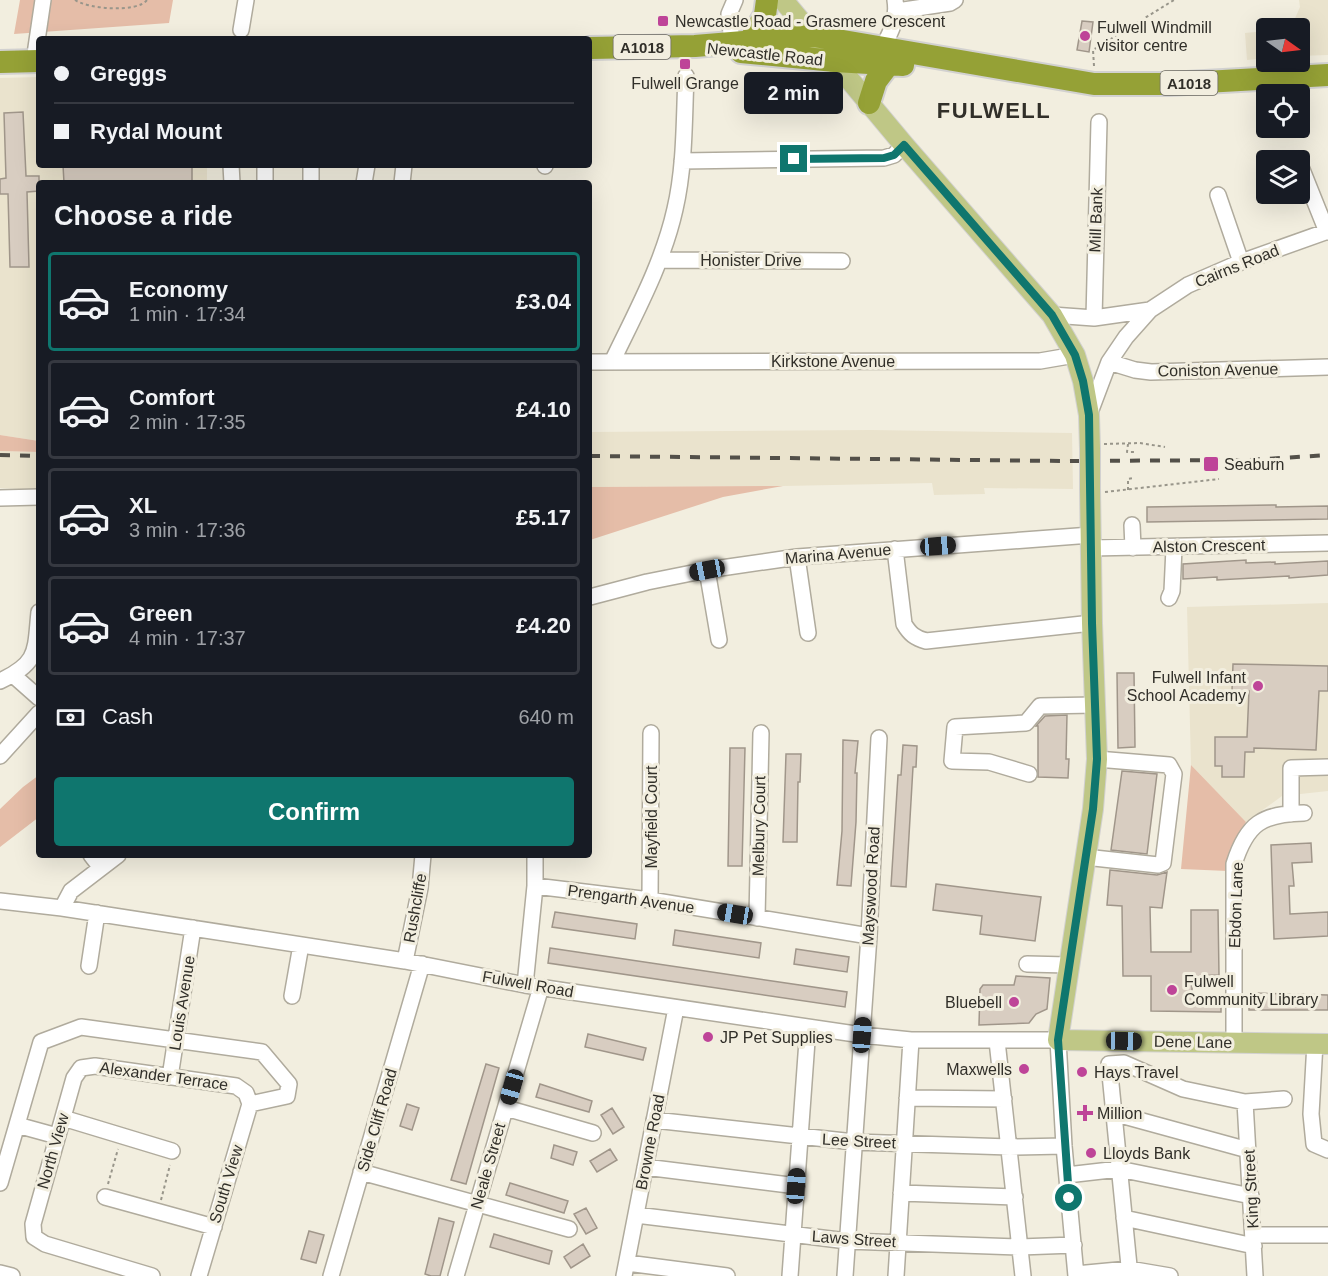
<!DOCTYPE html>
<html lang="en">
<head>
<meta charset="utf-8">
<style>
  :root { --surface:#171b24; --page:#242831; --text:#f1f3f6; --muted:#9ea1a6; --line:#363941; --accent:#0f766e }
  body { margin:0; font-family:Arial,sans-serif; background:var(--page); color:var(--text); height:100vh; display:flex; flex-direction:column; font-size:22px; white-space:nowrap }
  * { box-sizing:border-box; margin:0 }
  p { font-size:20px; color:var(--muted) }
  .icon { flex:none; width:33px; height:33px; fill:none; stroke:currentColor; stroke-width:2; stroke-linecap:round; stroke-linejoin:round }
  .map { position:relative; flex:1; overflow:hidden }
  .drawer { position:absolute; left:36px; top:180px; width:556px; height:678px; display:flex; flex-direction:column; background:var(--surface); border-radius:6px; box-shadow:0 6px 24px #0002 }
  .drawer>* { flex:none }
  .hud { position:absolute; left:36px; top:36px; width:556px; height:132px; border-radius:6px; box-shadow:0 6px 24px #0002; display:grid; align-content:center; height:132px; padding:0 18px; background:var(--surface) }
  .needle { width:39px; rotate:104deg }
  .tools { position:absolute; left:1256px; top:18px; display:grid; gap:12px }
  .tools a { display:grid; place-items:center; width:54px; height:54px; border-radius:6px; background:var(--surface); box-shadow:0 6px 24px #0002; font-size:30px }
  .end { position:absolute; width:27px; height:27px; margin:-14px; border:8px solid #0f766e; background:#fff; box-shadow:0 0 0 3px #fff }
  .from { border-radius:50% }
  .bubble { position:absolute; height:42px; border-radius:6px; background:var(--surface); box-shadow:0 6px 24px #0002; font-size:20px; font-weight:800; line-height:42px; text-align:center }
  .car { position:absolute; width:18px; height:36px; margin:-18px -9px; border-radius:8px; box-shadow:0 0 4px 2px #0007; background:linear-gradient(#222 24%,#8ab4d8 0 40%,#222 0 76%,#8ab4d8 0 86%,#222 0) }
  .hud b { display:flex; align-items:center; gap:21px; height:57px; font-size:22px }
  .hud b+b { border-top:2px solid var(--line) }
  .hud i { width:15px; height:15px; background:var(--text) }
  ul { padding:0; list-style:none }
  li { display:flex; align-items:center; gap:18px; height:99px; margin:0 12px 9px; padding:0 6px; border:3px solid var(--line); border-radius:6px }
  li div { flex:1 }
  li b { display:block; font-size:22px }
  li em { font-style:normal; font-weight:800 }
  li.selected { border-color:var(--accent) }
  li>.icon { width:54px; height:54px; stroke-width:1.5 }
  h2 { padding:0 18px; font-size:27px; line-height:72px }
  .pay { display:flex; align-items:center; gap:15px; height:66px; padding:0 18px; font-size:22px }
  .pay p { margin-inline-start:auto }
  .action { display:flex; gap:12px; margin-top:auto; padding:12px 18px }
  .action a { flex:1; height:69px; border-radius:6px; background:var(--accent); color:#fff; font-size:24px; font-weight:800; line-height:69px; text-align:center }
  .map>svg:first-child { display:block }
</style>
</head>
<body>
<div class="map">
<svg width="1328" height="1276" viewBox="0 0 1328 1276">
  <rect width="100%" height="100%" fill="#f2eedf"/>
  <path fill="#eae3cd" d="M1299,0h29v55l-29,1v-28h-13l7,-5 7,-16z
    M1266,31v27l-19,2 -2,-27z
    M39,77v88h168v18h-168v258l-39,-6v-357z
    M871,430l201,3 1,56 -89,-1 1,6 -51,1 -2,-12 -149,3 -193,1v-55z
    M0,451l39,1 -2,38 -37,-2z
    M1328,603v188l-46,5 -36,26 -55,-57 -4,-158z"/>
  <path fill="#e5bda8" d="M20,0h153l-4,23 -155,11z
    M0,435l39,6v11l-39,-1z
    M783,486l-60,11 -133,43v-53z
    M1191,765l55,57c-11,16 -18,29 -18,49l-47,-2z
    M39,775v42l-39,30v-38l23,-22z"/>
  <path fill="#d8cdc1" stroke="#a0968a" stroke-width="1.5" d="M1082,21l11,1 -4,30 -12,-2z
    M23,112l3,64h13v15l-12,1 2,75h-19l-2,-73h-8v-15l6,-1 -2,-65z
    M63,165h129v18h-128z
    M1276,505v2l52,-1v13l-181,3v-15z
    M1246,560v3l29,-1v2l53,-3v14l-39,3v-2l-72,4v-3l-34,2v-15z
    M1233,664l95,2v25h-9l-3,59 -62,-2v4h-9l-1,25h-22v-11h-7v-29h32l2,-46h-17z
    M1117,673h17l1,74 -17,1z
    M1067,715l-1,44h3l-1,19 -30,-1v-51h-2l9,-10z
    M843,740l15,1 -3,32h2l-1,49 -5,64 -14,-1 5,-54z
    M903,745l14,1 -1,21h-3l-7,120 -15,-1 7,-111h3z
    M730,748h15l-3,118h-14z
    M786,754h15l-1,28h-2l-1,60h-14z
    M1122,771l35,3 -10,80 -36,-4z
    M1311,843l1,19 -20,1 2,23h-5l1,28 38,-2v24l-54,3 -3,-94z
    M1110,870l47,5 10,-3 -5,36 -12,-1 1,45h40v-42h27l1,65 -27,1v21h29v15l-70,-1v-35h-28l-1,-70 -15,-1z
    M936,884l105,13 -6,44 -55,-7 2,-18 -49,-6z
    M555,912l82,12 -2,15 -83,-12z
    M675,930l86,13 -2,15 -86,-13z
    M550,948l297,44 -2,15 -297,-44z
    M796,949l53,8 -2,15 -53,-8z
    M1016,976l34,2 -3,31 -11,5 -7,9 -50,2 1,-36 3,-4h31z
    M1249,993l79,2v15h-79z
    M588,1034l58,14 -3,12 -58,-13z
    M486,1064l13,4 -33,116 -15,-4z
    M540,1084l52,17 -3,11 -53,-15z
    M407,1104l12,4 -7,22 -12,-4z
    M612,1108l12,19 -11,7 -12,-19z
    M554,1145l23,7 -4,13 -22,-7z
    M610,1149l7,11 -20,12 -7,-11z
    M510,1183l58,18 -4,12 -58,-18z
    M586,1208l11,20 -11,6 -12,-20z
    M439,1218l15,4 -14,54h-9l-6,-2z
    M309,1231l15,4 -8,28 -15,-4z
    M494,1234l58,17 -3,13 -59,-17z
    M583,1244l7,12 -19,12 -7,-11z"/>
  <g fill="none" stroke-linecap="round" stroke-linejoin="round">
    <g stroke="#b0ab9d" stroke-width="18">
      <path id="minor" d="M897,11l53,-8 5,-3
        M241,30l5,-30
        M732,43l-3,-29 6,-14
        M882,49c9,-17 16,-30 13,-49
        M34,61l9,-61
        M682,161l202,-3 10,-3 10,-10
        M1299,162l28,70
        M231,165l1,18
        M265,165v18
        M311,165v18
        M545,166v-1
        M364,183l3,-18
        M402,183l2,-18
        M1218,195l23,67
        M661,260l181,1
        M1150,310l38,-25 53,-23 87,-31
        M1052,315l42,3 56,-8 -24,27 -17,25 -20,53
        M1094,318l5,-196
        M590,362l450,-1 35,-6
        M612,362c24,-50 51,-99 63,-153 10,-43 9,-89 11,-133
        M1109,362l26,8 16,2 177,-5
        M0,498l39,-1
        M1132,525l1,23
        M1091,548l237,-5
        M895,549l9,75c6,10 11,14 22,17l166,-18
        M797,557l11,76
        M707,570l12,70
        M590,597l57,-15 60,-12 90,-13 294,-22
        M1169,598l3,-7 2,-43
        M13,675l26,23
        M0,681c39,-18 35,-30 39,-69
        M0,756l39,-43
        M1029,774l-40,-12 -37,-1 3,-34 71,-4 14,-17 55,-1
        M1291,814v-46l37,-1
        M91,855l10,13
        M1085,857l73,8 5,-2 11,-89 -5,-9 -72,-6
        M535,886l115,14 219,36
        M650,900l1,-167
        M0,901l62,7 343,53 120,24 337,50 49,5h147l6,106 12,130
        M62,908l9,-17 47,-36
        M757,918l4,-185
        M405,961l15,-73 3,-33
        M1027,964l41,1
        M89,966l8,-53
        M525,985l10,-99v-31
        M292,996l9,-51
        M997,1041l26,235
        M1234,1043v-179c13,-41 28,-50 70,-51
        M1315,1043l-4,71 3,30 14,6
        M170,1077l23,-149
        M907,1098l97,1
        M1245,1102l10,174
        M506,1108l87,25
        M1113,1113l135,37
        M63,1118l109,33
        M654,1120l200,22 156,5 54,-1
        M17,1125l40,11
        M645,1167l152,19
        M361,1172l208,57
        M1067,1175l52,-6 132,27
        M0,1183l41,-141 40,-15 181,25 27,32 -2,12 -37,8
        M901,1193l114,4
        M105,1197l109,30
        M636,1215l211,26 173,6 54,-2
        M1124,1218l130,28
        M1253,1235h75
        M627,1263l100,13
        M0,1273l12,3
        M1076,1274l53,-5 41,7
        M152,1276l-107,-32 -11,-7 -1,-13 41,-146 7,-10 14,-2 141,20 10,7 4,11 -51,172
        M331,1276l91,-312
        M456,1276l85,-289
        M624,1276l52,-268
        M790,1276l18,-249
        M845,1276l24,-340 10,-198
        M896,1276l15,-236
        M1130,1276l-21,-212 15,-1 59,26 62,13 39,-3"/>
    </g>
    <g stroke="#d2d1d0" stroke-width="22">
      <path id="major" d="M783,0l121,145 148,170 23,40 8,26 6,34 1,34
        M1090,488l2,135 5,136 -4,50 -35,231 270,4"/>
    </g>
    <g stroke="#d2d1d0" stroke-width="26">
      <path id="highway" d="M749,42l16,-27 2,-15
        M590,48l105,-2 119,-10 280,48h75l159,-9
        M741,52l94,9 68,4
        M0,62l39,-1
        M869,103l7,-22 13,-17"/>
    </g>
    <path stroke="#98958a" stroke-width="2" stroke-dasharray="3 3" stroke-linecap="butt" d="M75,0c13,9 62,13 72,0
      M1094,66l-1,-16 81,-50
      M1104,444l36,-1 25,4
      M1128,444l-1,8h7
      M1128,490v-11l6,-1
      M1105,492l114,-13
      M108,1184l10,-35
      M161,1200l9,-35"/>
    <use href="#minor" stroke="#fff" stroke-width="15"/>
    <use href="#major" stroke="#bfc786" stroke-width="20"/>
    <use href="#highway" stroke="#95a136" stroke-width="22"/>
    <path stroke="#535049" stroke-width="4" stroke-dasharray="10 10" stroke-linecap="butt" d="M0,455l39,1
      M590,456l475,5 184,-1 79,-5"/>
    <g stroke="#d2d1d0" stroke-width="22" stroke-linecap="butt">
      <path id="major-bridge" d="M1090,449v39"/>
    </g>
    <use href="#major-bridge" stroke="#bfc786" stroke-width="20"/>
  </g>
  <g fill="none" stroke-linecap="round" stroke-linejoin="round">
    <path stroke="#0f766e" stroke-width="8" d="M794,159l90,-1 10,-3 10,-10 148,170 23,40 8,26 6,34 3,208 5,136 -4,50 -35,231 11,158"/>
  </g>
  <g fill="#be4498" stroke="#f2eedf" stroke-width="2">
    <rect x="657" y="15" width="12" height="12" rx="3"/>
    <circle cx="1085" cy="36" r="6"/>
    <rect x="679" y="58" width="12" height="12" rx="3"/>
    <rect x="1203" y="456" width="16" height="16" rx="3"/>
    <circle cx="1258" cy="686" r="6"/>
    <circle cx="1172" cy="990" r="6"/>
    <circle cx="1014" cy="1002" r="6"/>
    <circle cx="708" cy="1037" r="6"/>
    <circle cx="1024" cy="1069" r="6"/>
    <circle cx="1082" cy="1072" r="6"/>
    <path d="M1082 1104h6v6h6v6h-6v6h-6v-6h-6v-6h6z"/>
    <circle cx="1091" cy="1153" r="6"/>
  </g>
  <g text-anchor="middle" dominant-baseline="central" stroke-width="6" stroke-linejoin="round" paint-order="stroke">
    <g fill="#f2eedf" stroke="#6b6860" stroke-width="1.5">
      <rect x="613.5" y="35" width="57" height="24" rx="4.5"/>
      <rect x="1160.5" y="71" width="57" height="24" rx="4.5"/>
    </g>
    <g font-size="15" font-weight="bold" fill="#312f29">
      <text x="642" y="47">A1018</text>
      <text x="1189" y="83">A1018</text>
    </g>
    <g font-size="16" fill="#312f29" stroke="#f2eedf" text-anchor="start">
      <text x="675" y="21">Newcastle Road - Grasmere Crescent</text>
      <text x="1097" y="27">Fulwell Windmill<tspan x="1097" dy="18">visitor centre</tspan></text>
      <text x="685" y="83" text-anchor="middle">Fulwell Grange</text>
      <text x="1224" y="464">Seaburn</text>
      <text x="1246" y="677" text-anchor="end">Fulwell Infant<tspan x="1246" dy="18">School Academy</tspan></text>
      <text x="1184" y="981">Fulwell<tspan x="1184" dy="18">Community Library</tspan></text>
      <text x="1002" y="1002" text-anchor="end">Bluebell</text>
      <text x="720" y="1037">JP Pet Supplies</text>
      <text x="1012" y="1069" text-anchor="end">Maxwells</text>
      <text x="1094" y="1072">Hays Travel</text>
      <text x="1097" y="1113">Million</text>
      <text x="1103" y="1153">Lloyds Bank</text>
    </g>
    <g font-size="16" fill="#312f29" stroke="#f2eedf">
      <text transform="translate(765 54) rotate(6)">Newcastle Road</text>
      <text transform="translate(1096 220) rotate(-88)">Mill Bank</text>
      <text x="751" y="260">Honister Drive</text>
      <text transform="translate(1237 266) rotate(-22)">Cairns Road</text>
      <text x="833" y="361">Kirkstone Avenue</text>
      <text transform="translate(1218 370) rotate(-1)">Coniston Avenue</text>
      <text transform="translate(1209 546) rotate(-1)">Alston Crescent</text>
      <text transform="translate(838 554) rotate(-5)">Marina Avenue</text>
      <text transform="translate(651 817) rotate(-90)">Mayfield Court</text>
      <text transform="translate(759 826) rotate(-89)">Melbury Court</text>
      <text transform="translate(871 886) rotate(-87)">Mayswood Road</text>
      <text transform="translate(631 899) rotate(8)">Prengarth Avenue</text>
      <text transform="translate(1236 905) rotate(-88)">Ebdon Lane</text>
      <text transform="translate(415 908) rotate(-80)">Rushcliffe</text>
      <text transform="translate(528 984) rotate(10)">Fulwell Road</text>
      <text transform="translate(182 1003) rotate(-81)">Louis Avenue</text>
      <text transform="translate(1193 1042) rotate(1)">Dene Lane</text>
      <text transform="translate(164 1076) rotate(8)">Alexander Terrace</text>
      <text transform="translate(377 1120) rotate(-74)">Side Cliff Road</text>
      <text transform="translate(859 1141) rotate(3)">Lee Street</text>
      <text transform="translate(650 1142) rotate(-79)">Browne Road</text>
      <text transform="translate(53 1151) rotate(-74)">North View</text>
      <text transform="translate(488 1166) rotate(-74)">Neale Street</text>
      <text transform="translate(226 1184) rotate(-73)">South View</text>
      <text transform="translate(1251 1189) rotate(-93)">King Street</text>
      <text transform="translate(854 1239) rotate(4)">Laws Street</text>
    </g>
    <g font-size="22" font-weight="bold" letter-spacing="1.5" fill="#312f29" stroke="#f2eedf">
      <text x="994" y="110">FULWELL</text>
    </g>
  </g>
</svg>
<div class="tools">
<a><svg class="needle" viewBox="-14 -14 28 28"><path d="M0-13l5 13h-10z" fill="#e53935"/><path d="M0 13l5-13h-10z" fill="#9ea1a6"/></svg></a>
<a><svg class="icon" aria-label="locate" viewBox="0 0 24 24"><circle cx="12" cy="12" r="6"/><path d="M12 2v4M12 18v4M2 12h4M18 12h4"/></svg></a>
<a><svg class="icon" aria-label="layers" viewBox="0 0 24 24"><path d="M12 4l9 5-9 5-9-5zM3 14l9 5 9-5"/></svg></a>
</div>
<i class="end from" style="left:1069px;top:1198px"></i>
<i class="end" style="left:794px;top:159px"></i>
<div class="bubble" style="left:744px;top:72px;width:99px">2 min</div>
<i class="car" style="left:938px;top:546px;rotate:86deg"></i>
<i class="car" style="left:707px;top:570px;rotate:259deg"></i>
<i class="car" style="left:735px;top:914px;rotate:279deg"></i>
<i class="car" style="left:862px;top:1035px;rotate:4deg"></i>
<i class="car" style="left:1124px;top:1041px;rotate:91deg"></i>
<i class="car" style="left:512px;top:1087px;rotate:196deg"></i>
<i class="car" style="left:796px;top:1186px;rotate:4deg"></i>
<div class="hud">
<b><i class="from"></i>Greggs</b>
<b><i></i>Rydal Mount</b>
</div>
<section class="drawer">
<h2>Choose a ride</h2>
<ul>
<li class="selected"><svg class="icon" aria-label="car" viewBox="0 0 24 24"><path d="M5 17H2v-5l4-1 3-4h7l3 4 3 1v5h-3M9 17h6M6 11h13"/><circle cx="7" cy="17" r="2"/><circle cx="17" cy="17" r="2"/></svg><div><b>Economy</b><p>1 min · 17:34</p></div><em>£3.04</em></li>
<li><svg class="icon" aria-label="car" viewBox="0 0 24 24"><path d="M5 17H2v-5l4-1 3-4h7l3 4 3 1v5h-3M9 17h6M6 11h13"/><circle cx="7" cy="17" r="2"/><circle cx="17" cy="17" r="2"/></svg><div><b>Comfort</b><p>2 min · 17:35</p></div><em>£4.10</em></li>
<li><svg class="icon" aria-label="car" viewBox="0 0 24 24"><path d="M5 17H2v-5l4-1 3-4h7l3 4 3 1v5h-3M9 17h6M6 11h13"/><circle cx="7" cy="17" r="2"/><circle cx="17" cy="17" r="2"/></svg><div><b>XL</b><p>3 min · 17:36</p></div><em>£5.17</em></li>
<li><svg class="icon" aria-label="car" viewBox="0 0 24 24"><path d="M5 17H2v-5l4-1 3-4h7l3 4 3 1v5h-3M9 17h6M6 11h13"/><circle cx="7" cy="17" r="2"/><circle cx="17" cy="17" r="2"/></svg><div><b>Green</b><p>4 min · 17:37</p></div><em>£4.20</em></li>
</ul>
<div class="pay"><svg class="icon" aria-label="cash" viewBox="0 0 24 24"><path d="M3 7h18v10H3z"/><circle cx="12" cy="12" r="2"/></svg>Cash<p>640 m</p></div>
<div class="action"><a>Confirm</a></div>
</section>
</div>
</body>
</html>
